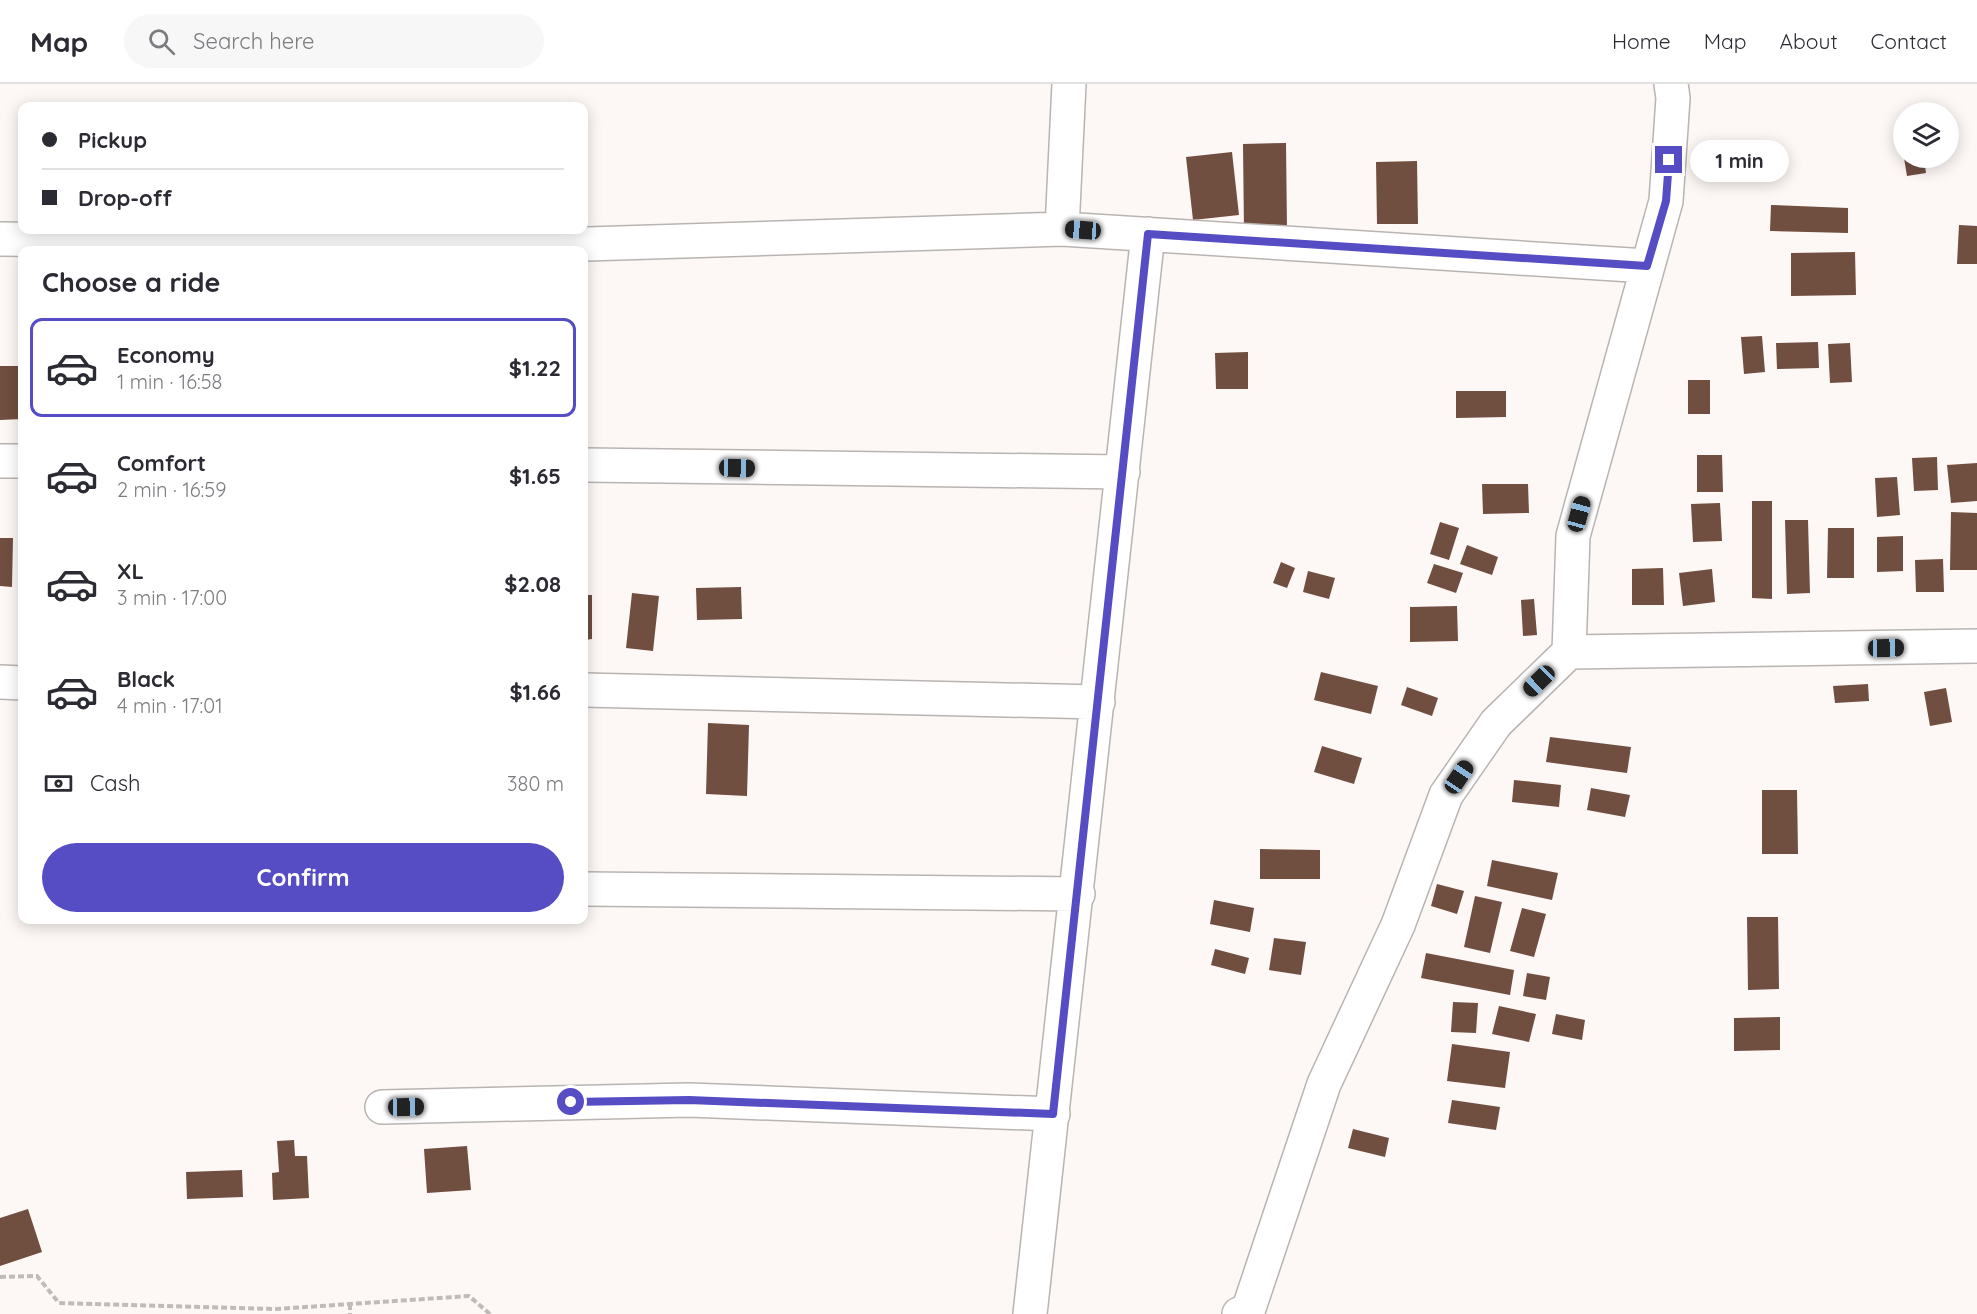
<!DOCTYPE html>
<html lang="en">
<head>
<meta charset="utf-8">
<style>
  :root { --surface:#fff; --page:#f7f7f7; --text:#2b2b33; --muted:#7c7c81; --line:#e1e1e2; --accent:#564cc4 }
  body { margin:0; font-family:Quicksand,sans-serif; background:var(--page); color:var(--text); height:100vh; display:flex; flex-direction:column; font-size:22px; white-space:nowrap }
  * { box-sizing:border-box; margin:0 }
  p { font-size:20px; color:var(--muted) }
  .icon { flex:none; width:33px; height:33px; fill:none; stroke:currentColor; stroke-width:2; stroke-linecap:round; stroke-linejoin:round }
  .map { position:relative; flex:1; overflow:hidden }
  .details { position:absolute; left:18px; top:162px; width:570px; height:678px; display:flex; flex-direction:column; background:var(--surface); border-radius:12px; box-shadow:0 3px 15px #0003 }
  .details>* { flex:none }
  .hud { position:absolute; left:18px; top:18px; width:570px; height:132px; border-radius:12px; box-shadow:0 3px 15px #0003; display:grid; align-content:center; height:132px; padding:0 24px; background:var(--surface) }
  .fabs { position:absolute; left:1893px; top:18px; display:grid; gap:12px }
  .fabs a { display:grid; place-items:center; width:66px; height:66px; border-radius:50%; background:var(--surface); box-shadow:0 3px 15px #0003; font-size:30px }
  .end { position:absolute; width:27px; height:27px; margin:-14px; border:8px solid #564cc4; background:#fff; box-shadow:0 0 0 3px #fff }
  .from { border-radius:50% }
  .bubble { position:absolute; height:42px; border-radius:21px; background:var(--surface); box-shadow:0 3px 15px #0003; font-size:20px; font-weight:800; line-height:42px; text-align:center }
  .car { position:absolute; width:18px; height:36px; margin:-18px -9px; border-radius:8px; box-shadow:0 0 4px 2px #0007; background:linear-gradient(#222 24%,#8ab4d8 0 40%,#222 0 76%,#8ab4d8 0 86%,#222 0) }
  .hud b { display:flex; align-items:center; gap:21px; height:57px; font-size:22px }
  .hud b+b { border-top:2px solid var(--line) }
  .hud i { width:15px; height:15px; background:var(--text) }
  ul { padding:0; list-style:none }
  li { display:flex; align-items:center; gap:18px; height:99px; margin:0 12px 9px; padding:0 12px; border:3px solid transparent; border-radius:12px }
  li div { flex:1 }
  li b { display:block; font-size:22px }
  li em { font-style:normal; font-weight:800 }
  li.on { border-color:var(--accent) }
  li>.icon { width:54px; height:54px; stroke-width:1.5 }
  h2 { padding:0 24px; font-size:27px; line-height:72px }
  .pay { display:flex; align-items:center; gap:15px; height:66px; padding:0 24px; font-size:22px }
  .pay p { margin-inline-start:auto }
  .cta { display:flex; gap:12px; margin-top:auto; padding:12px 24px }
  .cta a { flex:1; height:69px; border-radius:36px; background:var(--accent); color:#fff; font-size:24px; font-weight:800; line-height:69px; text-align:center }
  header { display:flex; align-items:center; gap:36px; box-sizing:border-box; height:84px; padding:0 30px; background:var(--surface); border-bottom:2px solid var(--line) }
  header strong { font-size:28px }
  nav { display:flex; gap:33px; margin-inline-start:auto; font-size:21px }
  .search { width:420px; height:54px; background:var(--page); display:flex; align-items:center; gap:15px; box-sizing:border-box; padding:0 21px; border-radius:33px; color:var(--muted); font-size:22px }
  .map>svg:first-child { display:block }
</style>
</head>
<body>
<header>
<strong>Map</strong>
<div class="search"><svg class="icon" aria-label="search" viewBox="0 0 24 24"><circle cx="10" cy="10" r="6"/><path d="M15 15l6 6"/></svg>Search here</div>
<nav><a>Home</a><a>Map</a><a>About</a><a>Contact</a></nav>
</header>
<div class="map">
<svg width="1977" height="1230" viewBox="0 0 1977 1230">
  <rect width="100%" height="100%" fill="#fdf7f5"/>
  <path fill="#704e40" d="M1286,59l1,88 -43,1 -1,-88z
    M1232,68l7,63 -46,5 -7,-63z
    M1904,74h20l2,15 -19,3z
    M1417,77l1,63h-41l-1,-62z
    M1771,121l77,3v25l-78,-2z
    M1959,141l18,1v38h-20z
    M1855,168l1,43 -65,1v-43z
    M1762,252l3,36 -21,2 -3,-37z
    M1818,258l1,26 -42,1 -1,-26z
    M1850,259l2,39 -22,1 -2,-39z
    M1248,268v37h-32l-1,-36z
    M0,282h22v53l-22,1z
    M1688,296h22v34h-22z
    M1456,307h50v26l-50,1z
    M1697,371h25l1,37h-26z
    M1937,373l1,33 -24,1 -2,-33z
    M1977,379v38l-26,2 -4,-38z
    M1897,393l3,38 -23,2 -2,-39z
    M1482,400h46l1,29 -46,1z
    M1752,417h20v98l-20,-1z
    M1720,419l2,38 -29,1 -2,-38z
    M1951,428l26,1v57h-27z
    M1785,436h23l2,73 -23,1z
    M1440,438l19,6 -10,32 -19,-6z
    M1828,444h26v50h-27z
    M1903,452v35l-26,1v-35z
    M0,454h13l-1,49 -12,-1z
    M1467,461l31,12 -6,18 -32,-11z
    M1943,475l1,33h-28l-1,-32z
    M1281,478l14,6 -8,20 -14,-5z
    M1434,480l29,9 -7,20 -29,-10z
    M1663,484l1,37h-32v-36z
    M1712,485l3,33 -32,4 -4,-33z
    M1308,487l27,7 -6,21 -26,-7z
    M741,503l1,32 -45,1 -1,-32z
    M632,509l27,3 -6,55 -27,-3z
    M584,511h8v44l-8,1z
    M1534,515l3,36 -14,1 -2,-36z
    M1457,522l1,35 -48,1v-35z
    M1321,588l57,14 -7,28 -57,-14z
    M1868,600l1,17 -34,2 -2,-17z
    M1407,603l31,11 -6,18 -31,-11z
    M1946,604l6,34 -22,4 -6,-34z
    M708,639l41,2 -2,71 -41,-2z
    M1550,653l81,10 -4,26 -81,-11z
    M1322,662l40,12 -8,26 -40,-12z
    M1514,696l47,5 -2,22 -47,-5z
    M1591,704l39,7 -5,22 -38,-7z
    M1762,706h35l1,64h-36z
    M1260,765l60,1v29h-60z
    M1492,776l66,13 -6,27 -65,-14z
    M1437,800l27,7 -7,23 -26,-8z
    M1475,812l27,6 -12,51 -26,-6z
    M1214,816l40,8 -4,24 -40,-8z
    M1522,824l24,6 -12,43 -24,-6z
    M1747,833h31l1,72 -31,1z
    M1274,854l32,4 -5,33 -32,-5z
    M1215,865l34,9 -4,16 -34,-9z
    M1426,869l88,17 -4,25 -89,-17z
    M1527,889l23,4 -4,23 -23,-4z
    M1453,918l25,1 -2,30 -25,-1z
    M1499,922l37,8 -7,28 -37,-8z
    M1556,930l29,6 -3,20 -30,-6z
    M1780,933v33l-46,1v-33z
    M1452,960l58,8 -5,36 -58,-7z
    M1452,1016l48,7 -4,23 -48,-7z
    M1353,1045l36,9 -4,19 -37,-9z
    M294,1056l1,16h12l2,42 -36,2 -1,-27 7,-1 -2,-31z
    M467,1062l4,44 -44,3 -3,-44z
    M242,1086l1,27 -56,2 -1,-27z
    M28,1125l14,43 -42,14v-48z"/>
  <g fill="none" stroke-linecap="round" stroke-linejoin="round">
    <g stroke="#b9b4b1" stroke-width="36">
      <path id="minor" d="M1062,145l7,-145
        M0,155l523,7 539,-17 585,37
        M0,377h22
        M584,381l539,7
        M1569,568l4,-116 93,-335 7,-103 -2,-14
        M0,598l22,1
        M584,606l514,12
        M584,805l494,5
        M382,1023l307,-7 364,14
        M1030,1230l118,-1080
        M1239,1230l9,-3 76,-227 74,-159 48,-130 50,-72 73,-71 408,-6"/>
    </g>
    <path stroke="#c0bbb9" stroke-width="4" stroke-dasharray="6 3" stroke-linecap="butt" d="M0,1193l37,-1 22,27 217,6 193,-13 21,18
      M350,1220v10"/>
    <use href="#minor" stroke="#fff" stroke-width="33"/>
  </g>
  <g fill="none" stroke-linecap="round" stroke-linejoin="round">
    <path stroke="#564cc4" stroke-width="8" d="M571,1018l118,-2 364,14 95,-880 499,32 19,-65 3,-41"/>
  </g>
</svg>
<div class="fabs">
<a><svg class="icon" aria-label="layers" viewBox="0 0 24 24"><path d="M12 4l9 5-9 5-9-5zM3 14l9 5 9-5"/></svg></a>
</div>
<i class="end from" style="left:571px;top:1018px"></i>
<i class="end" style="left:1669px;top:76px"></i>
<div class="bubble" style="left:1690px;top:56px;width:99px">1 min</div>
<i class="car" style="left:1083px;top:146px;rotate:274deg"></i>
<i class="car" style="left:737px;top:384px;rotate:91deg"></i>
<i class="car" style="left:1579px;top:430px;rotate:15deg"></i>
<i class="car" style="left:1886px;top:564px;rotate:89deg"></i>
<i class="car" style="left:1539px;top:597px;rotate:226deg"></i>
<i class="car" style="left:1459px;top:693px;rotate:34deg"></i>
<i class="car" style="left:406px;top:1023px;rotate:89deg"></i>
<div class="hud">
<b><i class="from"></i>Pickup</b>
<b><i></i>Drop-off</b>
</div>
<section class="details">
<h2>Choose a ride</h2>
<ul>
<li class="on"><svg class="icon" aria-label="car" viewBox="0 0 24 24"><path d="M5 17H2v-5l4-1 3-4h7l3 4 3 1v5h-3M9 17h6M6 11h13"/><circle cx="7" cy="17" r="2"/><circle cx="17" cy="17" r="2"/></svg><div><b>Economy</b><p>1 min · 16:58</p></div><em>$1.22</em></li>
<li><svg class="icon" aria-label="car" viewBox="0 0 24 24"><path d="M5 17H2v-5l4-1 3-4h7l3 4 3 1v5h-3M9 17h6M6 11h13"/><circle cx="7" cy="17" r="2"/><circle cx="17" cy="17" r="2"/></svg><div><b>Comfort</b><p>2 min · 16:59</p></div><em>$1.65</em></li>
<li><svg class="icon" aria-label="car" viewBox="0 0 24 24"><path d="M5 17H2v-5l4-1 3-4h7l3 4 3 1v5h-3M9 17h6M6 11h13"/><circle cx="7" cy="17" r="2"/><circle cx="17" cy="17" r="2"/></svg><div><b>XL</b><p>3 min · 17:00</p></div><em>$2.08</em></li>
<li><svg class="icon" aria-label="car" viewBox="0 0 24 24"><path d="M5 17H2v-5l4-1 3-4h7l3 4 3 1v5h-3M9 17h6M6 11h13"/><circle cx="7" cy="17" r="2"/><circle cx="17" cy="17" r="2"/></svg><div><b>Black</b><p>4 min · 17:01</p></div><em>$1.66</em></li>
</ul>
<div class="pay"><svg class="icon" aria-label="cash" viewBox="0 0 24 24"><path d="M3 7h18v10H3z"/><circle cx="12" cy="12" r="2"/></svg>Cash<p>380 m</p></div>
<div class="cta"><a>Confirm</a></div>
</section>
</div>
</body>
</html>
